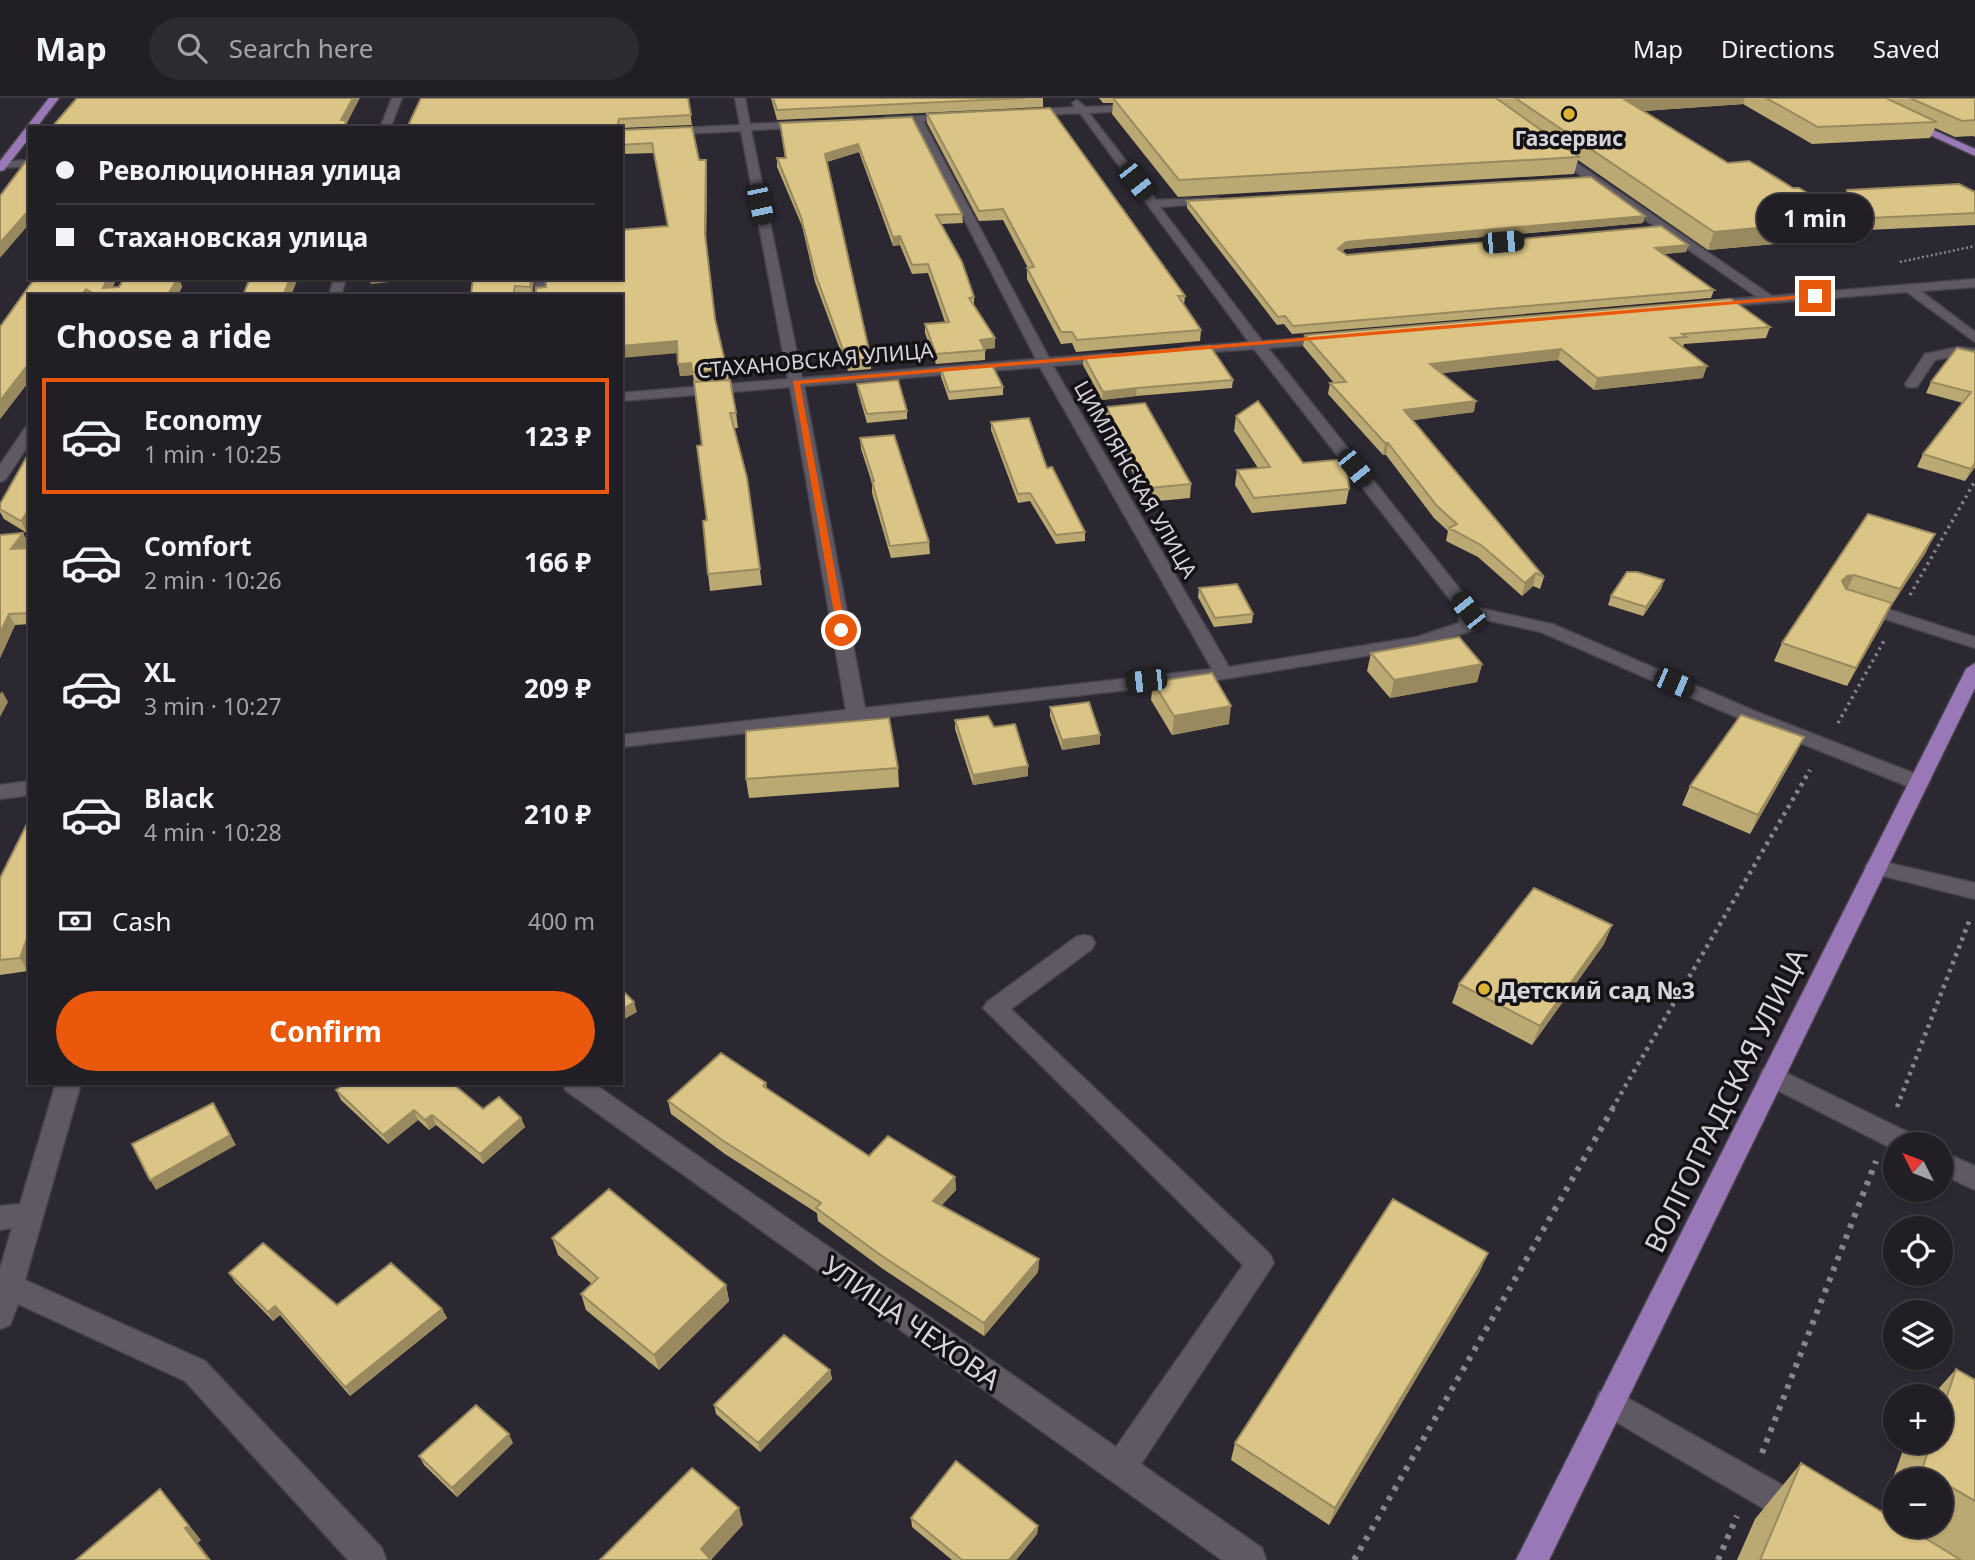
<!DOCTYPE html>
<html lang="en">
<head>
<meta charset="utf-8">
<style>
  :root { --surface:#211e25; --page:#2d2b32; --text:#f1f3f6; --muted:#a2a2a7; --line:#3e3c42; --accent:#ea580c }
  body { margin:0; font-family:"Noto Sans",sans-serif; background:var(--page); color:var(--text); height:100vh; display:flex; flex-direction:column; font-size:26px; white-space:nowrap }
  * { box-sizing:border-box; margin:0 }
  p { font-size:23px; color:var(--muted) }
  .icon { flex:none; width:38px; height:38px; fill:none; stroke:currentColor; stroke-width:2; stroke-linecap:round; stroke-linejoin:round }
  .map { position:relative; flex:1; overflow:hidden }
  .panel { position:absolute; left:28px; top:196px; width:595px; height:791px; display:flex; flex-direction:column; background:var(--surface); border-radius:0px; box-shadow:0 2px 5px #0004,0 0 0 2px var(--line) }
  .panel>* { flex:none }
  .banner { position:absolute; left:28px; top:28px; width:595px; height:154px; border-radius:0px; box-shadow:0 2px 5px #0004,0 0 0 2px var(--line); display:grid; align-content:center; height:154px; padding:0 28px; background:var(--surface) }
  .needle { width:46px; rotate:312deg }
  .buttons { position:absolute; left:1883px; top:1034px; display:grid; gap:14px }
  .buttons a { display:grid; place-items:center; width:70px; height:70px; border-radius:50%; background:var(--surface); box-shadow:0 2px 5px #0004,0 0 0 2px var(--line); font-size:35px }
  .end { position:absolute; width:32px; height:32px; margin:-16px; border:9px solid #ea580c; background:#fff; box-shadow:0 0 0 4px #fff }
  .from { border-radius:50% }
  .bubble { position:absolute; height:49px; border-radius:24px; background:var(--surface); box-shadow:0 2px 5px #0004,0 0 0 2px var(--line); font-size:23px; font-weight:700; line-height:49px; text-align:center }
  .car { position:absolute; width:21px; height:42px; margin:-21px -10px; border-radius:9px; box-shadow:0 0 5px 2px #0007; background:linear-gradient(#222 24%,#8ab4d8 0 40%,#222 0 76%,#8ab4d8 0 86%,#222 0) }
  .banner b { display:flex; align-items:center; gap:24px; height:66px; font-size:26px }
  .banner b+b { border-top:2px solid var(--line) }
  .banner i { width:18px; height:18px; background:var(--text) }
  ul { padding:0; list-style:none }
  li { display:flex; align-items:center; gap:21px; height:116px; margin:0 14px 10px; padding:0 14px; border:4px solid transparent; border-radius:0px }
  li div { flex:1 }
  li b { display:block; font-size:26px }
  li em { font-style:normal; font-weight:700 }
  li.on { border-color:var(--accent) }
  li>.icon { width:63px; height:63px; stroke-width:1.5 }
  h2 { padding:0 28px; font-size:32px; line-height:84px }
  .pay { display:flex; align-items:center; gap:18px; height:77px; padding:0 28px; font-size:26px }
  .pay p { margin-inline-start:auto }
  .primary-button { display:flex; gap:14px; margin-top:auto; padding:14px 28px }
  .primary-button a { flex:1; height:80px; border-radius:42px; background:var(--accent); color:#fff; font-size:28px; font-weight:700; line-height:80px; text-align:center }
  header { display:flex; align-items:center; gap:42px; box-sizing:border-box; height:98px; padding:0 35px; background:var(--surface); border-bottom:2px solid var(--line) }
  header strong { font-size:33px }
  nav { display:flex; gap:38px; margin-inline-start:auto; font-size:24px }
  .search { width:490px; height:63px; background:var(--page); display:flex; align-items:center; gap:18px; box-sizing:border-box; padding:0 24px; border-radius:38px; color:var(--muted); font-size:26px }
  .map>svg:first-child { display:block }
</style>
</head>
<body>
<header>
<strong>Map</strong>
<div class="search"><svg class="icon" aria-label="search" viewBox="0 0 24 24"><circle cx="10" cy="10" r="6"/><path d="M15 15l6 6"/></svg>Search here</div>
<nav><a>Map</a><a>Directions</a><a>Saved</a></nav>
</header>
<div class="map">
<svg width="1975" height="1462" viewBox="0 0 1975 1462">
  <rect width="100%" height="100%" fill="#2c2831"/>
  <g fill="none" stroke-linecap="round" stroke-linejoin="round">
    <g stroke="#47434b" stroke-width="3">
      <path id="minor" d="M392,0h10l-12,30h-10z
        M735,0h10l5,26 58,-3 5,3 -5,3 -57,3 51,248 234,-19 -122,-237 -28,1 -5,-3 5,-3 72,-2 2,2 -5,3 -32,1 126,237 62,-5 7,4 -7,4 -58,5 176,301 188,-30 42,-14v-12l-205,-262 -74,5 -2,-3 7,-4 64,-5 -169,-229 -55,3 -5,-3 2,-2 53,-4 -3,-4 5,-3 8,7 58,-2 2,2 -5,3 -51,3 67,87 62,-2v4l-4,1 -54,4 102,134 74,-5v6l-5,1 -63,5 206,259 78,17 205,88 169,66 3,5 -3,5h-14l-169,-68 -202,-88 -64,-14 -3,12 -54,17 -196,32 -603,68v-12l225,-25 -56,-323 -169,14v-8l167,-14 -47,-248 -120,6v-6l119,-6zM1040,269l172,302 -347,39 -61,-322z
        M1548,51h8l216,147 203,-17v8l-54,4 54,41v10l-68,-50 -203,16 -2,-3 6,-4 49,-4 -209,-144z
        M30,62v6l-30,2v-6z
        M334,180h12l-5,18h-12z
        M536,180h12l-2,18h-12z
        M1959,249l16,2v8l-16,-2 -24,5 -18,27h-10l-2,-3 20,-30z
        M30,329v16l-25,37 -5,2v-17l25,-37z
        M1860,502l115,37v11l-121,-39 -3,-4z
        M30,683v14l-30,4v-14z
        M1876,762l99,23v16l-107,-27 -3,-5 3,-5z
        M1084,837l8,2 3,6 -3,6 -81,60 259,245 4,9 -133,201 121,84 4,12h-44l-657,-470 -3,-7h31l523,364 127,-182 -260,-257 4,-6 89,-65z
        M1772,968l144,70 4,8h-25v6l-132,-67 -3,-7 3,-7z
        M56,985h25l-56,197 180,81 177,187 4,12h-38l-163,-179 -167,-77 -8,21 -10,4v-60l12,-41 -12,2v-24l20,-2z
        M1941,1053l34,15v24l-34,-16z
        M1610,1290l197,111 5,11 -5,11 -11,5 -11,-5 -186,-109 -4,-10 4,-10z"/>
    </g>
    <g stroke="#47434b" stroke-width="3">
      <path id="major" d="M49,0h10l-23,30h-6v9l-26,33 -4,1v-10z
        M1850,0h13l112,51v7z
        M1975,565v25l-426,872h-33l450,-891z"/>
    </g>
    <path stroke="#88848c" stroke-width="2.5" stroke-dasharray="2 2.5" stroke-linecap="butt" d="M1900,164l75,-16"/>
    <path stroke="#88848c" stroke-width="3.5" stroke-dasharray="2.5 4.5" stroke-linecap="butt" d="M1910,497l65,-114
      M1838,625l47,-84"/>
    <path stroke="#88848c" stroke-width="4.5" stroke-dasharray="3.5 5" stroke-linecap="butt" d="M1897,1009l73,-188
      M1612,1011l198,-339"/>
    <path stroke="#88848c" stroke-width="6" stroke-dasharray="4.5 7" stroke-linecap="butt" d="M1762,1355l114,-292
      M1354,1462l259,-452
      M1718,1462l19,-44"/>
    <use href="#minor" fill="#5f5964" fill-rule="evenodd"/>
    <use href="#major" fill="#9978b7" fill-rule="evenodd"/>
  </g>
  <path fill="#bba973" fill-rule="evenodd" d="M688,0l4,27 -71,3h-214z
    M771,0h272v9l-266,13z
    M1099,0h876v39l-2,-1 -18,1 -20,-9 -5,10 -118,6 -69,-40 -100,7 85,52 65,25 50,27 -1,-13 5,-12 128,2v33l-129,6 -3,7 -135,12 -130,-90 -4,14 -396,23 -66,-83 1,-11h-10z
    M927,16l258,182 -1,9 17,25 -1,11 -124,11 -4,-9 -11,1 -34,-65v-11h1l-25,-48 -24,1 -52,-98z
    M912,19l50,97 1,9 -22,1 33,73v9l21,42 -10,1v11l-49,4 -11,-31v-9l20,-2 -17,-49 -16,1 -12,-29 -7,1 -34,-94 -32,10 44,197v10l-23,2 -33,-89 -13,-56 -25,-59v-9h8l-5,-35z
    M621,32l78,30 8,10 -1,75 9,75 12,50 9,43 2,15h-4l13,50 15,107 -52,6 -2,-17 -1,-54 -5,-75 -8,-63 -1,-7 -13,1 -3,-23 -131,-66 122,-61 -14,-73 -33,1z
    M1187,103l456,22 -298,26 -3,3 5,3 341,-10 -2,7 -22,2 50,36 -3,8 -419,36 -8,-10 -7,1 -90,-117z
    M35,180h82l-5,10 7,-1 5,-9h55l3,9 -5,9h-147v84l-30,39v-92z
    M473,180h61l-2,18h-61z
    M1770,229l-4,11 -82,6 -1,3 20,31 -109,12 -36,-30 -116,13 32,39 -62,8 132,157 -4,12 -7,-3 -11,10 -44,-39 -32,-16 2,-10 -14,-13 -48,-63h-3l-55,-61 2,-11h4l-31,-37 2,-11z
    M1975,254v115l-10,14 -48,-14 6,-13 40,-51 -37,-10 5,-11z
    M1084,259l149,23 -1,8 -96,8 -34,4 -19,-35z
    M941,271l62,18v8l-54,5 -8,-23z
    M857,286l50,27v8l-40,4 -9,-31z
    M1106,309l85,77 -1,14 -42,4 -43,-82z
    M1236,318l67,47 46,26 -3,15 -94,9 -17,-28 2,-15 21,-2 -24,-37z
    M991,324l56,46 38,64v9l-29,3 -26,-43 -12,2 -27,-73z
    M860,340l69,104 1,12 -39,4 -19,-65v-10l-11,-34z
    M30,353l-3,82 -23,-14 -4,-7v-8z
    M1868,416l58,38 -36,55 -43,79 -73,-25 8,-18z
    M23,435l5,10 -3,5h5v76l-15,1 -15,33v-123z
    M1664,482l-3,9 -18,27 -35,-11 3,-9z
    M1199,490l54,26 -1,9 -38,4 -16,-30z
    M1371,555l111,11 -5,18 -87,16 -23,-27z
    M1153,584l76,42 -57,11 -21,-35z
    M1050,609l50,28v9l-38,6 -12,-34z
    M955,622l39,7 34,49 -55,9 -18,-56z
    M1804,639l-9,18 -45,79 -68,-29 8,-19z
    M898,670l1,19 -150,11 -3,-19z
    M30,720v150l-2,3 -28,4v-97z
    M1612,827l-8,19 -72,101 -80,-42 7,-19z
    M766,985l1,6 102,67 86,21 1,13 -15,16 98,53 -1,13 -54,64 -101,-67 -65,-48 -1,-8 -92,-59 -54,-40 -3,-13z
    M336,992l147,19 38,9 4,9 -42,37 -47,-39 -7,5 -11,-10 -30,24 -47,-44z
    M552,1140l174,47 3,16 -70,69 -73,-60 -5,-16 11,-10 -34,-29z
    M1480,1173l-151,254 -98,-65 4,-17z
    M229,1175l108,32 105,4 5,9 -97,78 -70,-81 -7,6 -38,-39z
    M1956,1271l19,11v180h-238l18,-41 46,-56 80,48 25,-69h35v-46h-9zM1895,1382h46v46h-46z
    M830,1272l2,9 -72,73 -44,-38 -2,-9z
    M513,1345l-56,54 -33,-32 -5,-9z
    M911,1420l127,8 -1,8 -21,26h-64l-40,-33z"/>
  <path fill="#99895e" d="M353,0h7l-13,25 1,5h-4l-3,-8z
    M1620,0h125l-2,6 -127,9z
    M858,46l1,8 -34,10v-8z
    M706,62l1,10 -1,75 -1,-11z
    M30,111v14l-30,35v-15z
    M1645,118l-2,7 -298,26 -8,8 1,-8 8,-7z
    M1850,121l-7,19 -135,12 6,-18z
    M900,138v9l-7,1v-9z
    M1688,147l-2,7 -34,3 3,-7z
    M108,180h9l-9,18 -5,-8z
    M178,180h1l3,9 -5,9h-10z
    M290,180h8l-7,18h-8z
    M369,180h41v2l-39,4z
    M531,180h3l-2,18 -2,-9z
    M86,191l3,7h-8z
    M995,240v10l-15,2v-10z
    M677,243l2,12 -58,5v-12z
    M1561,251l-3,11 -130,15 2,-11z
    M30,264v18l-30,39v-18z
    M691,265l2,12 -13,1 -2,-12z
    M1707,268l-4,12 -109,12 3,-12z
    M1137,290l-1,8 -34,4 1,-8z
    M1476,303l-2,11 -73,10 3,-12z
    M1385,345h3l-2,12h-3z
    M1975,365v4l-10,14 6,-12z
    M30,410v21l-3,4 -6,-12z
    M23,435l5,10 -11,17 -6,-11z
    M1935,436l-9,18 -35,55 9,-18z
    M1536,475l-3,13 -11,10 3,-13z
    M1854,477l-8,17 -4,-11 5,-5z
    M1664,482l-3,9 -18,27 3,-9z
    M1892,505l-8,18 -37,65 9,-18z
    M9,516l6,11 -15,33v-25z
    M1482,566l-5,18 -87,16 4,-18z
    M2,593l6,11 -8,15v-23z
    M1231,608l-2,18 -57,11 2,-19z
    M1100,637v9l-38,6v-10z
    M1804,639l-9,18 -45,79 8,-19z
    M1028,668v10l-55,9v-10z
    M1612,827l-8,19 -72,101 8,-19z
    M30,832v38l-2,3 -8,-13z
    M634,904l3,10 -16,9v-11z
    M213,1005l23,42 -80,45 -6,-10z
    M414,1012l4,10 -30,24 -5,-9z
    M432,1017l4,10 -7,5 -4,-10z
    M521,1020l4,9 -42,37 -3,-10z
    M955,1079l1,13 -23,24v-13z
    M1488,1155l-8,18 -151,254 6,-17z
    M1039,1161l-1,13 -54,64v-13z
    M726,1187l3,16 -70,69 -5,-15z
    M275,1208l5,9 -7,6 -5,-9z
    M442,1211l5,9 -97,78 -5,-9z
    M830,1272l2,9 -72,73 -2,-9z
    M509,1336l4,9 -56,54 -5,-9z
    M160,1391l41,51 -3,3 13,17h-2l-24,-32z
    M739,1410l4,17 -32,35 -10,-11z
    M1038,1428l-1,8 -21,26h-7z"/>
  <path fill="#dac486" stroke="#99895e" stroke-width="2" d="M77,0h276l-12,22h5l-2,8h-293z
    M421,0h267l3,17 -72,4 -2,9h-210z
    M773,0h252l-248,12z
    M1113,0h383l83,59 -400,23z
    M1515,0h107l106,65 21,-2 44,27h6l51,31 -136,13z
    M1766,0h120l51,24 -119,5z
    M1910,0h65v22l-13,1z
    M1050,10l135,188h-7l23,34 -124,10 -5,-8h-11l-34,-64 7,-1 -31,-58 -24,2 -52,-97z
    M912,19l50,97 -26,1 26,47 12,35 -5,1 26,40 -15,2 5,10 -49,4 -11,-30 24,-2 -21,-58 -16,1 -12,-29 -7,1 -35,-93 -33,10 46,205 -24,2 -32,-88 -14,-56 -24,-59h9l-6,-35z
    M692,29l7,33h7l-1,74 10,85 12,51 -35,2 -1,-9 -13,1 -1,-23 -56,5v-50h-85v-8l10,-1v-9h75v-48l47,-4 -16,-83 -31,2v-15z
    M30,58v53l-30,34v-47z
    M1591,79l54,39 -299,26 -8,7 9,6 314,-29 27,19 -33,3 59,42 -421,36 -8,-10 -7,1 -91,-116z
    M1959,86l16,8v21l-126,6 -2,-29z
    M35,180h73l-5,10 16,-1 5,-9h54l-11,18h-70l-11,-7 -5,7h-51v66l-30,39v-74z
    M250,180h40l-7,18h-40z
    M473,180h58l-1,9 -15,-1 -2,10h-42z
    M1731,201l39,28 -88,7 4,3 -15,1 36,28 -110,12 -36,-29 -131,15 46,37 -72,9 140,167 -8,-4 -11,10 -44,-38 -32,-17 8,-4 -20,-18 -49,-63h-3l-55,-60 16,-1 -41,-47z
    M1210,248l23,34 -96,8 -34,4 -19,-35z
    M1957,250l18,4v111l-4,6 -48,-15 48,-62 -40,-10z
    M992,267l11,22 -54,5 -8,-23z
    M730,282l6,33h-6l17,65 13,91 -52,5 -5,-53 4,-1 -10,-74 5,-1 -8,-63z
    M898,282l9,31 -40,3 -10,-30z
    M1258,303l45,62 43,-4 3,30 -95,9 -17,-28 33,-3 -34,-51z
    M1145,305l46,81 -41,4 -44,-81z
    M1029,320l18,50 5,-1 33,65 -29,3 -26,-42 -12,1 -27,-72z
    M894,337l35,107 -39,4 -18,-65h2l-14,-43z
    M30,353v57l-9,13 -21,-12v-5z
    M1868,416l67,20 -35,55 -46,-14 -7,1 -5,5 4,8 46,14 -36,65 -74,-25z
    M23,435l-12,16 19,-1v65l-21,1 -9,19v-98z
    M1627,474h10l27,8 -18,27 -35,-11z
    M1237,486l16,30 -38,4 -16,-30z
    M1459,539l23,27 -88,16 -23,-27z
    M1212,575l19,33 -57,10 -21,-34z
    M1089,604l11,33 -38,5 -12,-33z
    M1741,617l63,22 -46,78 -68,-29z
    M988,618l6,11 21,-3 13,42 -55,9 -18,-55z
    M889,620l9,50 -152,11v-48z
    M30,720v112l-10,28 -20,2v-82z
    M1534,790l78,37 -72,101 -81,-42z
    M621,891l13,13 -13,8z
    M721,955l45,30 -3,3 106,70 19,-20 67,41 -22,24 106,58 -55,64 -102,-67 -66,-48 5,-5 -99,-63 -54,-39z
    M346,985h106l31,26 16,-12 22,21 -41,36 -48,-39 -7,5 -11,-10 -31,25 -47,-45z
    M213,1005l17,32 -80,45 -18,-36z
    M609,1091l117,96 -72,70 -73,-61 17,-16 -46,-40z
    M1393,1101l95,54 -153,255 -100,-65z
    M263,1145l74,62 54,-42 51,46 -97,78 -70,-81 -7,6 -39,-39z
    M784,1237l46,35 -72,73 -44,-38z
    M1956,1271l19,11v121l-53,-31 9,-28h10v-28z
    M476,1307l33,29 -57,54 -33,-32z
    M956,1363l82,65 -29,34h-47l-51,-42z
    M1801,1365l94,57v6h10l56,34h-201z
    M692,1370l47,40 -38,41 10,11h-111z
    M160,1391l29,37 -4,2 24,32h-133z"/>
  <path fill="#ea580c" d="M1815,196l3,3 -1018,87 46,246 -5,3 -4,-3 -44,-249z"/>
  <g fill="#dbb333" stroke="#141216" stroke-width="2.5">
    <circle cx="1569" cy="16" r="7"/>
    <circle cx="1484" cy="891" r="7"/>
  </g>
  <g text-anchor="middle" dominant-baseline="central" stroke-width="7" stroke-linejoin="round" paint-order="stroke">
    <g font-size="21" font-weight="bold" fill="#d7d4da" stroke="#141216">
      <text x="1569" y="40">Газсервис</text>
    </g>
    <g font-size="21" fill="#d7d4da" stroke="#141216">
      <text transform="translate(815 262) rotate(-5)">СТАХАНОВСКАЯ УЛИЦА</text>
      <text transform="translate(1136 381) rotate(60)">ЦИМЛЯНСКАЯ УЛИЦА</text>
    </g>
    <g font-size="24" font-weight="bold" fill="#d7d4da" stroke="#141216" text-anchor="start">
      <text x="1498" y="891">Детский сад №3</text>
    </g>
    <g font-size="28" fill="#d7d4da" stroke="#141216">
      <text transform="translate(1725 1002) rotate(-64)">ВОЛГОГРАДСКАЯ УЛИЦА</text>
      <text transform="translate(912 1224) rotate(35)">УЛИЦА ЧЕХОВА</text>
    </g>
  </g>
</svg>
<div class="buttons">
<a><svg class="needle" viewBox="-14 -14 28 28"><path d="M0-13l5 13h-10z" fill="#e53935"/><path d="M0 13l5-13h-10z" fill="#a2a2a7"/></svg></a>
<a><svg class="icon" aria-label="locate" viewBox="0 0 24 24"><circle cx="12" cy="12" r="6"/><path d="M12 2v4M12 18v4M2 12h4M18 12h4"/></svg></a>
<a><svg class="icon" aria-label="layers" viewBox="0 0 24 24"><path d="M12 4l9 5-9 5-9-5zM3 14l9 5 9-5"/></svg></a>
<a>+</a>
<a>−</a>
</div>
<i class="end from" style="left:841px;top:532px"></i>
<i class="end" style="left:1815px;top:198px"></i>
<div class="bubble" style="left:1757px;top:96px;width:116px">1 min</div>
<i class="car" style="left:1136px;top:83px;rotate:142deg"></i>
<i class="car" style="left:760px;top:106px;rotate:168deg"></i>
<i class="car" style="left:1503px;top:144px;rotate:85deg"></i>
<i class="car" style="left:1355px;top:370px;rotate:141deg"></i>
<i class="car" style="left:1468px;top:513px;rotate:322deg"></i>
<i class="car" style="left:1146px;top:583px;rotate:264deg"></i>
<i class="car" style="left:1674px;top:585px;rotate:113deg"></i>
<div class="banner">
<b><i class="from"></i>Революционная улица</b>
<b><i></i>Стахановская улица</b>
</div>
<section class="panel">
<h2>Choose a ride</h2>
<ul>
<li class="on"><svg class="icon" aria-label="car" viewBox="0 0 24 24"><path d="M5 17H2v-5l4-1 3-4h7l3 4 3 1v5h-3M9 17h6M6 11h13"/><circle cx="7" cy="17" r="2"/><circle cx="17" cy="17" r="2"/></svg><div><b>Economy</b><p>1 min · 10:25</p></div><em>123 ₽</em></li>
<li><svg class="icon" aria-label="car" viewBox="0 0 24 24"><path d="M5 17H2v-5l4-1 3-4h7l3 4 3 1v5h-3M9 17h6M6 11h13"/><circle cx="7" cy="17" r="2"/><circle cx="17" cy="17" r="2"/></svg><div><b>Comfort</b><p>2 min · 10:26</p></div><em>166 ₽</em></li>
<li><svg class="icon" aria-label="car" viewBox="0 0 24 24"><path d="M5 17H2v-5l4-1 3-4h7l3 4 3 1v5h-3M9 17h6M6 11h13"/><circle cx="7" cy="17" r="2"/><circle cx="17" cy="17" r="2"/></svg><div><b>XL</b><p>3 min · 10:27</p></div><em>209 ₽</em></li>
<li><svg class="icon" aria-label="car" viewBox="0 0 24 24"><path d="M5 17H2v-5l4-1 3-4h7l3 4 3 1v5h-3M9 17h6M6 11h13"/><circle cx="7" cy="17" r="2"/><circle cx="17" cy="17" r="2"/></svg><div><b>Black</b><p>4 min · 10:28</p></div><em>210 ₽</em></li>
</ul>
<div class="pay"><svg class="icon" aria-label="cash" viewBox="0 0 24 24"><path d="M3 7h18v10H3z"/><circle cx="12" cy="12" r="2"/></svg>Cash<p>400 m</p></div>
<div class="primary-button"><a>Confirm</a></div>
</section>
</div>
</body>
</html>
